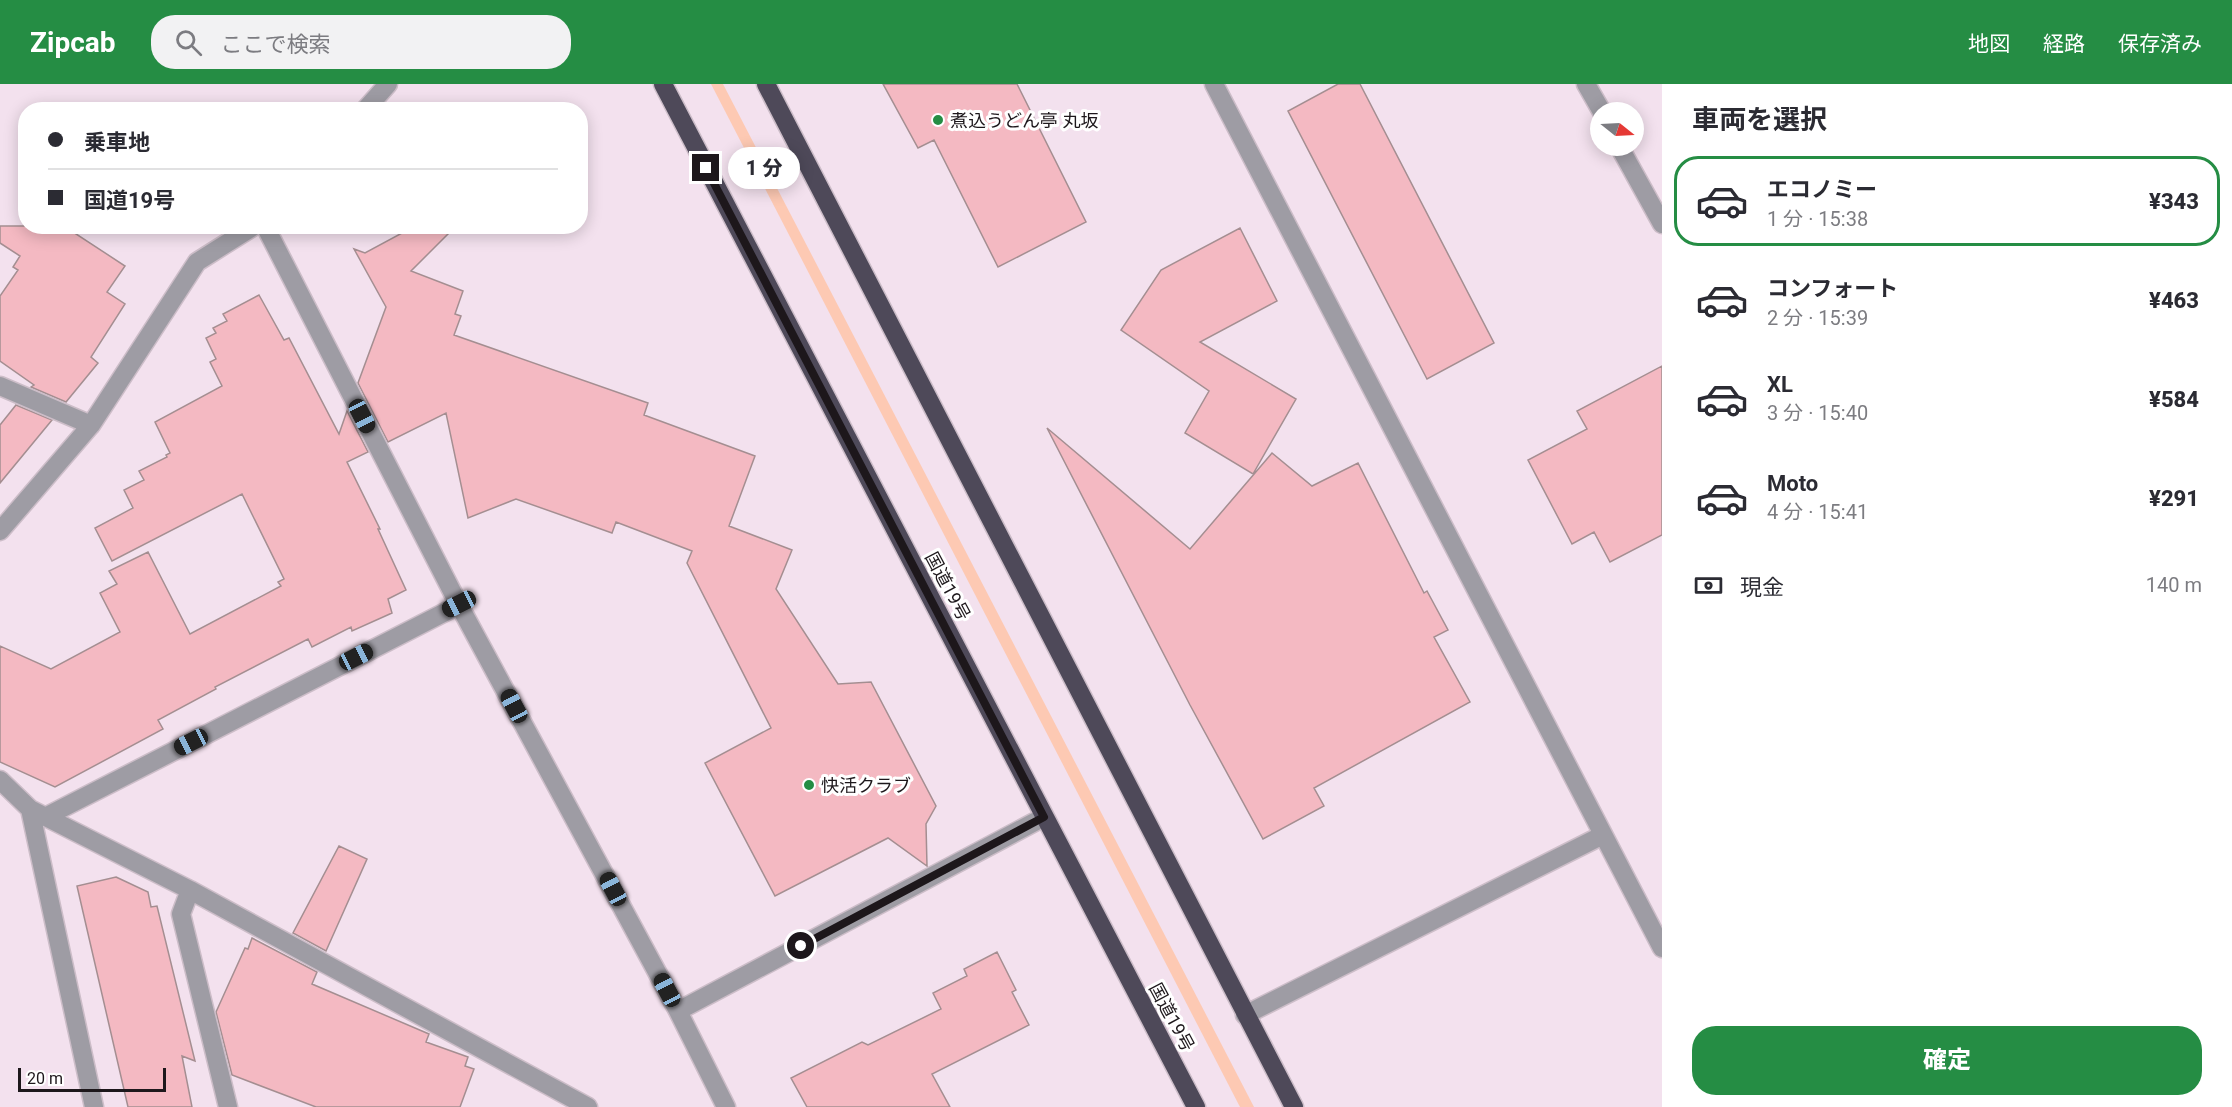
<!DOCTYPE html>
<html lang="ja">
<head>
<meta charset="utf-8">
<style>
  :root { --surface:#fff; --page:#f2f2f3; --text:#2b2b33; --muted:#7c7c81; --line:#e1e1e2; --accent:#258d44 }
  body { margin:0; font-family:Roboto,"Noto Sans JP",sans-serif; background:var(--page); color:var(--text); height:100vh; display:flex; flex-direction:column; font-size:22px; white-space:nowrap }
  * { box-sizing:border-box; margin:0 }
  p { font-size:20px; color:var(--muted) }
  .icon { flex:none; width:33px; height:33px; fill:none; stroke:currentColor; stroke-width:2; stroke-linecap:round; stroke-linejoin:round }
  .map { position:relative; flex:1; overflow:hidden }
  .drawer { display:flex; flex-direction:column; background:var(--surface); width:570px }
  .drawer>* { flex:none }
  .top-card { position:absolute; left:18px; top:18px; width:570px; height:132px; border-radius:24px; box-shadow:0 3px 15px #0003; display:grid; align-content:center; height:132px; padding:0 30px; background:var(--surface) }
  .needle { width:39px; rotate:108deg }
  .controls { position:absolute; left:1590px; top:18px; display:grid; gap:12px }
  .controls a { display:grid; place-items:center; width:54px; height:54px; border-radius:50%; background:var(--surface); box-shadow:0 3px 15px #0003; font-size:30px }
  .scale { position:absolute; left:18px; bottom:15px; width:148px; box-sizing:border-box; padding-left:6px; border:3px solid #1d171b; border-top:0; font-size:16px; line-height:21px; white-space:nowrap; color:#1d171b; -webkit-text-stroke:4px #fff; paint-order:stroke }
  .end { position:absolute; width:27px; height:27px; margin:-14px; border:8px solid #1d171b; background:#fff; box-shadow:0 0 0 3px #fff }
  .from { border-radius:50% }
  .bubble { position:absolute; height:42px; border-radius:21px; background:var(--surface); box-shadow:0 3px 15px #0003; font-size:20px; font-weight:800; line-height:42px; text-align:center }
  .car { position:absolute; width:18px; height:36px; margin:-18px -9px; border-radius:8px; box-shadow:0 0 4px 2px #0007; background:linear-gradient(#222 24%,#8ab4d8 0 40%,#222 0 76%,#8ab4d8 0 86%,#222 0) }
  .top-card b { display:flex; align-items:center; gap:21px; height:57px; font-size:22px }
  .top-card b+b { border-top:2px solid var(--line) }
  .top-card i { width:15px; height:15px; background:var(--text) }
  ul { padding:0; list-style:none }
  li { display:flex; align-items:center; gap:18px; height:90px; margin:0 12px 9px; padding:0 18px; border:3px solid transparent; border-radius:24px }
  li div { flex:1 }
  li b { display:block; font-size:22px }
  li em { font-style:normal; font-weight:800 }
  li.active { border-color:var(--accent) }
  li>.icon { width:54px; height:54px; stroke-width:1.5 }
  h2 { padding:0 30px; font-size:27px; line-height:72px }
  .pay { display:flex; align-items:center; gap:15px; height:66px; padding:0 30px; font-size:22px }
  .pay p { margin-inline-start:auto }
  .action { display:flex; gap:12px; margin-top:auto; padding:12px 30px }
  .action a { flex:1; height:69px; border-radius:24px; background:var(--accent); color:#fff; font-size:24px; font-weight:800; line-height:69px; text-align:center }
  header { display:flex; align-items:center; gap:36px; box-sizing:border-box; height:84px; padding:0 30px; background:var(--accent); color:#fff }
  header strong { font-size:28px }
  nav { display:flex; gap:33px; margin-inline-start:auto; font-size:21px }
  .search { width:420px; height:54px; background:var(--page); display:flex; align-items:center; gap:15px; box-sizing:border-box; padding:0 21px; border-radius:24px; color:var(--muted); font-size:22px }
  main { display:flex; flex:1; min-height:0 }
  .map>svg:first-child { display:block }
</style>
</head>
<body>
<header>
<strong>Zipcab</strong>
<div class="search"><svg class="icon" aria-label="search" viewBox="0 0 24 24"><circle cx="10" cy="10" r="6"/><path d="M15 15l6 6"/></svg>ここで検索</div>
<nav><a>地図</a><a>経路</a><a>保存済み</a></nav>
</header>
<main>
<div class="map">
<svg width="1662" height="1023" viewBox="0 0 1662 1023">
  <rect width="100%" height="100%" fill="#f3e1ee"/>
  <path fill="#fdc9b3" d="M711,0h12l531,1023h-14z"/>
  <path fill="#f4b9c2" stroke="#a48e91" stroke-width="1.5" d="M883,0h134l69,138 -88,45 -64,-127 -16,8z
    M1338,0h22l134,259 -67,36 -139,-268z
    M0,142h64l61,40 -18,26 18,12 -34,53 7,6 -32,39 -35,-15 3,-2 -34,-24v-65l18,-26 -5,-3 7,-11 -20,-13z
    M415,142h41l-45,45 52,20 -8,23 6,2 -7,19 194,68 -4,12 111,41 -26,70 63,24 -16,39 62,95 33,-2 65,124 -10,18 1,42 -39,-28 -113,58 -70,-133 66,-35 -84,-165 5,-12 -76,-29 -4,11 -96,-34 -48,19 -22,-105 -58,29 -30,-59 28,-76 -32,-58 11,4z
    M1240,144l37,73 -77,41 96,57 -43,75 -68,-41 24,-42 -88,-61 40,-60z
    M259,211l25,45 5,-2 50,96 8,-23 21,41 -21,10 33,67h-2l28,61 -18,9 4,14 -40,18 -1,-4 -39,20 -4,-8 -93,48 1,2 -58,31 5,9 -108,58 -55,-25v-116l51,23 69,-37 -20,-39 17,-9 -8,-13 39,-19 42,82 91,-48 -3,-4 6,-3 -42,-85 -130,67 -17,-33 38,-20 -9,-18 20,-10 -5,-9 28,-14 -1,-2 4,-2 -15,-31 67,-36 -12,-24 6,-3 -10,-21 10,-5 -3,-5 14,-7 -4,-7z
    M1662,282v169l-52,27 -16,-30 -22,12 -44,-84 59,-31 -10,-18z
    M16,321l36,15 -52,63v-58z
    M1047,344l143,121 82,-96 40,33 46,-23 66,130 3,-2 21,39 -14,7 36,65 -156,86 10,18 -61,33 -73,-134z
    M339,762l28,13 -41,92 -33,-18z
    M116,793l32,15 3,15 6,-1 38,155 -13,-5 10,51h-64l-51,-221z
    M252,854l65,34 -5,12 117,50 -3,8 42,15 -3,9 9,3 -14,38h-144l-84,-32 -16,-63 29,-64 3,1z
    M997,868l19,38 -4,2 17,33 -97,49 18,33h-143l-16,-29 71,-36 6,3 73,-36 -8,-16 34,-17 -3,-7z"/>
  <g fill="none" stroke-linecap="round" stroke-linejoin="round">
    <g stroke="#ccbdc8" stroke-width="21">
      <path id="minor" d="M1214,0l448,864
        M1586,0l16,28
        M365,26l23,-26
        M1619,62l43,78
        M265,142l194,379 219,406 48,96
        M0,302l91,39
        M0,447l91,-106 106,-163 57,-36
        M0,696l30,29 160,81 398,217
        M30,725l64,298
        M47,732l412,-211
        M190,806l-9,24 47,193
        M678,927l366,-194
        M1245,931l358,-180"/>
    </g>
    <g stroke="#ccbdc8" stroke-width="21">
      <path id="highway" d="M663,0l533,1023
        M766,0l528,1023"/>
    </g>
    <use href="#minor" stroke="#9e9ca4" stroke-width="18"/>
    <use href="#highway" stroke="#4e4959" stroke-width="18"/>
  </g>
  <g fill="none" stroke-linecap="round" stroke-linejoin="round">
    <path stroke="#1d171b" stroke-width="8" d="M706,84l338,649 -243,129"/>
  </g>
  <g fill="#258d44" stroke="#fff" stroke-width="2">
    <circle cx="938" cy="36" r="6"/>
    <circle cx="809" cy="701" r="6"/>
  </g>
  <g text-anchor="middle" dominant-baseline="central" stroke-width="6" stroke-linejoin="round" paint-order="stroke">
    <g font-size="18" fill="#1d171b" stroke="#fff" text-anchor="start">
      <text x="950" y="36">煮込うどん亭 丸坂</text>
      <text x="821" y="701">快活クラブ</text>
    </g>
    <g font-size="18" fill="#1d171b" stroke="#fff">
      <text transform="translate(948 502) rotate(62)">国道19号</text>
      <text transform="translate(1172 933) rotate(62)">国道19号</text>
    </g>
  </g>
</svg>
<div class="controls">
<a><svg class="needle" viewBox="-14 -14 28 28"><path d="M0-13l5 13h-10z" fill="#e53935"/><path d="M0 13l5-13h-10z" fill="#7c7c81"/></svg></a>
</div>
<div class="scale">20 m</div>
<i class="end from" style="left:801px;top:862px"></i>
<i class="end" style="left:706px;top:84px"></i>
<div class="bubble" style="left:728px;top:63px;width:72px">1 分</div>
<i class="car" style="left:362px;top:332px;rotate:153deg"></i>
<i class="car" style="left:459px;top:520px;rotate:243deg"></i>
<i class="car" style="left:356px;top:573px;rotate:63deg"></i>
<i class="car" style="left:514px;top:622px;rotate:332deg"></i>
<i class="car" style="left:191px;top:658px;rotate:243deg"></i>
<i class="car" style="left:613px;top:805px;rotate:332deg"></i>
<i class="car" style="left:667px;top:906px;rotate:332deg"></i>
<div class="top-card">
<b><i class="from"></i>乗車地</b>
<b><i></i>国道19号</b>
</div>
</div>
<section class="drawer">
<h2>車両を選択</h2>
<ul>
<li class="active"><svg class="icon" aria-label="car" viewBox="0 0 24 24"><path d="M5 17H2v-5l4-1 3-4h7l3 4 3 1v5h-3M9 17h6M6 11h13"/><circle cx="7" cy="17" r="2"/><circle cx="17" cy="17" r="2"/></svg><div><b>エコノミー</b><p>1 分 · 15:38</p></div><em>¥343</em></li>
<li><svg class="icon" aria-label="car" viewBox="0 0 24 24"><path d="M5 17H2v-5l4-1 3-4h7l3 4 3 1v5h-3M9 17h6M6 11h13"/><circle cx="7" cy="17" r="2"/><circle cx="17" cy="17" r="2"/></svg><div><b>コンフォート</b><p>2 分 · 15:39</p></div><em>¥463</em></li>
<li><svg class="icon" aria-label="car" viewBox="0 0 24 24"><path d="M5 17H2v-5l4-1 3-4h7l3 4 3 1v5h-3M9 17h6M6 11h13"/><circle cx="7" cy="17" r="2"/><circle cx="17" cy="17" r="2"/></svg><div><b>XL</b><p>3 分 · 15:40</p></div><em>¥584</em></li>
<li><svg class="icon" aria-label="car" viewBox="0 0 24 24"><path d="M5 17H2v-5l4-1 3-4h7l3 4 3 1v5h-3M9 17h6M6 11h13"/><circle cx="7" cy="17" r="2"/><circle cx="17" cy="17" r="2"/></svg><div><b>Moto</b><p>4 分 · 15:41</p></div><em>¥291</em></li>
</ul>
<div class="pay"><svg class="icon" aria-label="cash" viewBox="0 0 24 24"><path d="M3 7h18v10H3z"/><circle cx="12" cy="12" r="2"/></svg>現金<p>140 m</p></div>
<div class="action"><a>確定</a></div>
</section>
</main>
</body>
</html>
